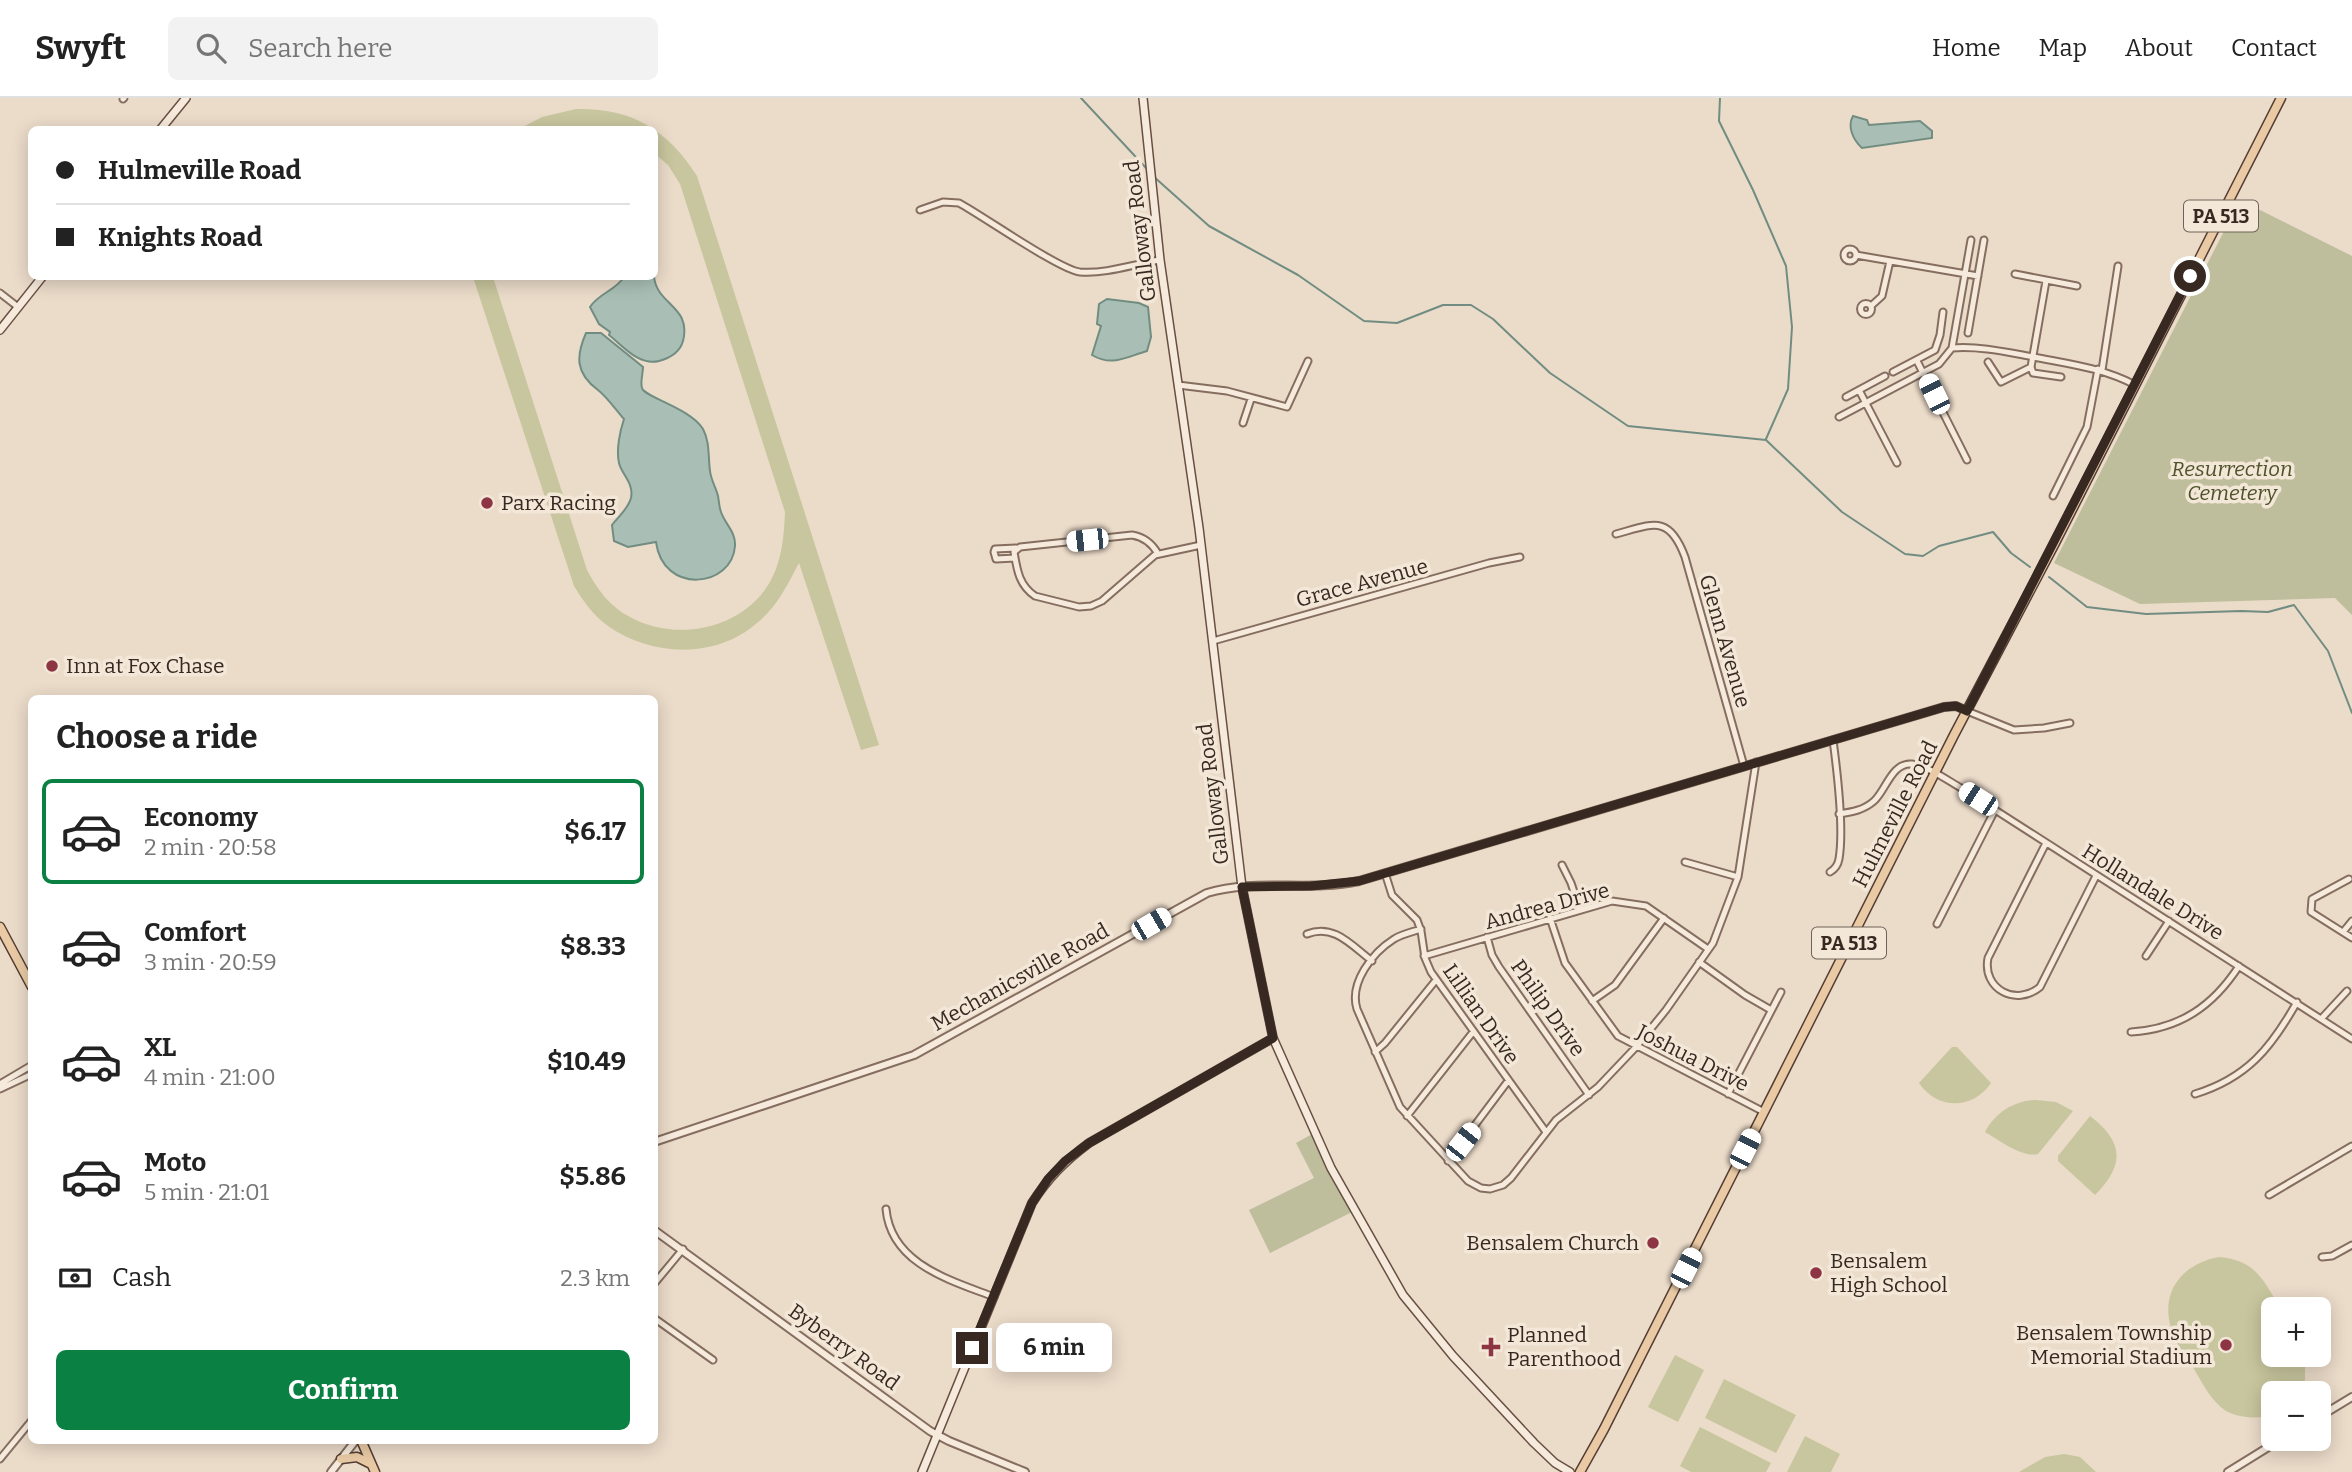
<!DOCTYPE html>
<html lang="en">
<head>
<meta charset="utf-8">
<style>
  :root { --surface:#fff; --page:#f2f2f2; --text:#222; --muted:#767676; --line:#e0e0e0; --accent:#0b8043 }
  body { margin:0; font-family:Bitter,serif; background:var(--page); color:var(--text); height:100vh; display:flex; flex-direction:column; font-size:26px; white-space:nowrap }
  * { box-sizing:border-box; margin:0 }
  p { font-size:23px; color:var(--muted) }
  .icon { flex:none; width:38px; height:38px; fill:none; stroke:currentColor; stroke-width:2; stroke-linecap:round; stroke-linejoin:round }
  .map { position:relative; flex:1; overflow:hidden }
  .side { position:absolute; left:28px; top:597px; width:630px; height:749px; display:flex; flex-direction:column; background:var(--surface); border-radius:10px; box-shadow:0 4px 18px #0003 }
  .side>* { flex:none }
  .guide { position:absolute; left:28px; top:28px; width:630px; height:154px; border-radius:10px; box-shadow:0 4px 18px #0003; display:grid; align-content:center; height:154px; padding:0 28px; background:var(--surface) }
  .tools { position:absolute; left:2261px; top:1199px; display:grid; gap:14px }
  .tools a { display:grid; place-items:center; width:70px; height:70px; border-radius:10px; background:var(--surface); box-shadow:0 4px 18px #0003; font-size:35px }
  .end { position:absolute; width:32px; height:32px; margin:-16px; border:9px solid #372921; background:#fff; box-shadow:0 0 0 4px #fff }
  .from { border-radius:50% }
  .bubble { position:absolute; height:49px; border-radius:10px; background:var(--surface); box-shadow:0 4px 18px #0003; font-size:23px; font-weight:700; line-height:49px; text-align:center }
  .car { position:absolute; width:21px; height:42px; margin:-21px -10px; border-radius:9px; box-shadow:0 0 5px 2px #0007; background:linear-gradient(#fff 24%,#345 0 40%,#fff 0 76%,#345 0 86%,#fff 0) }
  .guide b { display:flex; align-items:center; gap:24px; height:66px; font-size:26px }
  .guide b+b { border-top:2px solid var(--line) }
  .guide i { width:18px; height:18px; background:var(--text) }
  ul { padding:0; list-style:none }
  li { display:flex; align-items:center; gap:21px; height:105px; margin:0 14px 10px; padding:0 14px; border:4px solid transparent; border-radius:10px }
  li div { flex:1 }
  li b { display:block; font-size:26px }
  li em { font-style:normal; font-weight:700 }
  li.active { border-color:var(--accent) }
  li>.icon { width:63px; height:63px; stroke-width:1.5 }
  h2 { padding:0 28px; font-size:32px; line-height:84px }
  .pay { display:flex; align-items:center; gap:18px; height:77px; padding:0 28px; font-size:26px }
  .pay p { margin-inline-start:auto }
  .cta { display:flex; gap:14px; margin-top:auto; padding:14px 28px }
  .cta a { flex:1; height:80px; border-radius:10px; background:var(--accent); color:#fff; font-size:28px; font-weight:700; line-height:80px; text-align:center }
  header { display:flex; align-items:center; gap:42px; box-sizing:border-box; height:98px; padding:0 35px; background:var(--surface); border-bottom:2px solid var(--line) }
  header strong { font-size:33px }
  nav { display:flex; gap:38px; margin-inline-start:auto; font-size:24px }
  .search { width:490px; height:63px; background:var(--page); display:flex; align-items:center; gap:18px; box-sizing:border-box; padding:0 24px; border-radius:10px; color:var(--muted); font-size:26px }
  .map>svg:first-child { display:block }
</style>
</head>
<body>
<header>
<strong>Swyft</strong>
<div class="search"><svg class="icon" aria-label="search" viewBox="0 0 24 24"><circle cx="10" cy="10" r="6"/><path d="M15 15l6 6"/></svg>Search here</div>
<nav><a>Home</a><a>Map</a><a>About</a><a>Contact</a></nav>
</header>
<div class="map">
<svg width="2352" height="1374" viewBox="0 0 2352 1374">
  <rect width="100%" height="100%" fill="#ebdbc9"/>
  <path fill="#c8c69e" d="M576,11c56,-1 91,20 121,67l182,569 -18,5 -62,-187c-12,22 -21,43 -42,60 -41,36 -105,34 -149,3 -14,-10 -25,-25 -34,-40l-101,-309h20l94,293c10,19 23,37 43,47 47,26 115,12 141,-37 11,-21 13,-44 14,-68l-105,-328 -12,-19 -13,-11 -1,-24 -135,-1 23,-12z
    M1952,949h5l34,36c-18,27 -54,27 -72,0z
    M2036,1002l20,2 17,9 -35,43c-16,4 -39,-14 -53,-22 11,-20 29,-31 51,-32z
    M2090,1018c34,26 35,49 5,79l-37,-34v-5z
    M2219,1159c37,3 44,23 62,52h-8v45l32,1v25l-7,13h-25v21c-13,6 -34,4 -47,-3 -15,-10 -23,-27 -32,-42 -8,-12 -18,-25 -22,-38 -13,-38 9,-67 47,-74z
    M1675,1257l29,15 -26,52 -30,-15z
    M1724,1281l72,36 -20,38 -71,-35z
    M1700,1329l71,36 -5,9h-75l-11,-6z
    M1805,1338l35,18 -9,18h-44z
    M2064,1356l16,3 16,15h-77l26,-15z"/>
  <path fill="#bebd9c" d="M2240,102l112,56v359l-17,-17 -195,6 -86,-41z
    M1314,1035l40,78 -84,42 -21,-43 65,-32 -18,-35z"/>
  <path fill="#a9bfb5" stroke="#718d82" stroke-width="2" d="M1853,18l14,4 2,5 51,-4 12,10v7l-70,10c-9,-8 -15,-22 -9,-32z
    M654,178c2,29 38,30 29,65 -3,11 -13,17 -24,20 -20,5 -35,-14 -50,-26l1,-3 -11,-8 -9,-17c9,-14 25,-16 34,-30z
    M1107,201l32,4 9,4 3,30 -4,14c-21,6 -35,16 -55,4l9,-29 -4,-2 2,-20z
    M586,235h15l42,34c0,6 -3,16 -1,21 2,9 48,20 61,41 7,13 5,28 7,42 1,9 6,17 8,25 1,5 1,11 3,16 4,12 15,20 14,34 -3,42 -72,49 -79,-4l-28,5 -14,-6 -2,-16c7,-9 16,-16 19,-27 3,-15 -9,-23 -12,-35 -3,-13 1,-32 5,-44 -8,-9 -17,-22 -26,-29 -23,-17 -22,-34 -12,-57z"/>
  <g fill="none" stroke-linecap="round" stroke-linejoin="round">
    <path stroke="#718d82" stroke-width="2" d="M1081,0l66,71
      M1720,0l-1,23 34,69 33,76 6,61 -4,62 -22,50
      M1153,78l56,50 89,49 66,46 33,2 46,-18h28l22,14 57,54 78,53 138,14 76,72 63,42 18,2 16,-10 54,-14 18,21 19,14
      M2049,479l38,30 59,7 95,-3 27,1 26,-7 34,46 24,62"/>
    <g stroke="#856e5f" stroke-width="9">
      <path id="minor" d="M123,1l1,-1
        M920,112l23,-8 16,1c24,13 101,67 121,69 27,2 54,-8 80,-12
        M1844 157a6 6 0 1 1 12 0a6 6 0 1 1-12 0Z
        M1856,157l122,21
        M2015,176l62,12
        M0,195l18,14
        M1860.5 211a5.5 5.5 0 1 1 11 0a5.5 5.5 0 1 1-11 0Z
        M1871,208l11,-10 8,-35
        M1968,235l16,-93
        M1952,250l19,-108
        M1917,263l50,99
        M1988,264l13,20 30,-15 15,-86
        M2031,269l2,6 28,4
        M2102,272l16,-104
        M1893,274l42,-22 5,-15 3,-23
        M1178,287l49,6 60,16 21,-46
        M1859,292l38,73
        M1846,299l39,-21
        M1839,319l100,-53 13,-16c28,-2 54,4 82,9 35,7 69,11 101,28
        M1243,325l8,-24
        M2053,398l34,-69 11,-58
        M1616,436c37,-10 53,-20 69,23l59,209
        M1158,456c-6,-11 -14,-17 -26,-19l-112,12 -6,5c3,18 5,33 21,44l44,11 12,-1 11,-5 53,-46 46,-10
        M1015,460l-19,1 -2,-7 1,-3 21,-1
        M1213,543l276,-78 31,-6
        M1967,613l47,19 30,-2 26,-5
        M1839,716c13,-2 25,-4 35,-13 12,-11 18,-39 38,-37 16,2 35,16 49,24l391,251
        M2046,745l-58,115c-6,31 28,49 52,29l56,-111
        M1685,764l53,15
        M1562,767l9,18 9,27
        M1830,774c5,-3 8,-7 9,-13 5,-29 -2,-89 -6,-119
        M1385,775l7,22 25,25 4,11 4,27 6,14 115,160
        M2349,781l-37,20 -1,13 41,26
        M1550,820l15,45 53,73 146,76
        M1937,826l58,-114
        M1421,831c-9,3 -19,5 -27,10 -22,14 -45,44 -37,70l43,98 68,74 13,7 9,1 13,-4 8,-7 45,-58 42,-33 38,-40 30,-37 47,-67 25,-66 18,-115
        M2343,834l9,-11
        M1307,836c27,-11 45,12 65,27
        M1487,839l5,18 7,12 90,128
        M1424,858l188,-55 34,5 62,43
        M2146,858l23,-35
        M1699,864l46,33 26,15
        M1592,903l23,-16 49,-67
        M2322,920l25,-27
        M2131,934c49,-3 82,-26 108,-66
        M1375,954l10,-9 51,-63
        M0,986l32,-19
        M0,991l32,-15
        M1728,996l53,-102
        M2195,996c52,-16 76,-46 102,-92
        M1407,1018l66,-84
        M1448,1063l60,-80
        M2269,1097l83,-49
        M886,1111c5,55 64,71 108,88
        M2322,1159l10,-1 20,-11
        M654,1186l29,-35
        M654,1220l59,42
        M0,1361l32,-39"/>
    </g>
    <g stroke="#856e5f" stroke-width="10">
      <path id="tertiary" d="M654,1044l260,-87 293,-162c48,-15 102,-1 152,-12l585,-174 12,-1 11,5
        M654,1132l276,201 19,10 76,31
        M2319,1319l33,-20
        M331,1374l25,-32
        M2228,1374l55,-34"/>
    </g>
    <g stroke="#674f42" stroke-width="10">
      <path id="secondary" d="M1143,0l17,162 39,268 43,359 31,151 58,130 72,127 50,61 81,87 21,20 15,9
        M160,32l26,-32
        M0,232l43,-54
        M922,1374l110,-269c16,-25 33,-42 57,-60l184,-105"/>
    </g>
    <g stroke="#543d33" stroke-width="11">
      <path id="primary" d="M0,829l32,60
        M361,1342l14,32
        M341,1361l16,-2 14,7
        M1580,1374l24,-43 350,-694 100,-190 227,-447"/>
    </g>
    <use href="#minor" stroke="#f6eadc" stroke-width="5"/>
    <use href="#tertiary" stroke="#f6eadc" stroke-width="6"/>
    <use href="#secondary" stroke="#f6eadc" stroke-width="7"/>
    <use href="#primary" stroke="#e9caa5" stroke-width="8"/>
  </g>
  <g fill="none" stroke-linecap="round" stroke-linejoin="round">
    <path stroke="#372921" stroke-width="9" d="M972,1250l60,-145 16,-24 17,-18 24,-18 184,-105 -31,-151 69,-1 48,-5 585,-174 12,-1 11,5 223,-435"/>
  </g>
  <g fill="#8e3544" stroke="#f3e7d8" stroke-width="2.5">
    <circle cx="487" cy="405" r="7"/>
    <circle cx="52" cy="568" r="7"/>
    <circle cx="1653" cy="1145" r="7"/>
    <circle cx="1816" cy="1175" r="7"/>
    <circle cx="2226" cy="1247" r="7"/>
    <path d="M1487.5 1238.5h7v7h7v7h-7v7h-7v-7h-7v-7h7z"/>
  </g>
  <g text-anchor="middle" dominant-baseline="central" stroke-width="7" stroke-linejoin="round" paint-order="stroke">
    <g fill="#f3e7d8" stroke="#6f6258" stroke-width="2">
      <rect x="2184" y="102.5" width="74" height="31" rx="5"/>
      <rect x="1812" y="829.5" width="74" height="31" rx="5"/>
    </g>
    <g font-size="19" font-weight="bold" fill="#372921">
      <text x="2221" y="118">PA 513</text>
      <text x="1849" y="845">PA 513</text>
    </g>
    <g font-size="21" fill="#372921" stroke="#f3e7d8">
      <text transform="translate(1140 133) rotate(-97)">Galloway Road</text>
      <text transform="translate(1362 485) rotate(-15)">Grace Avenue</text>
      <text transform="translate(1725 543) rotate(74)">Glenn Avenue</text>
      <text transform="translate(1213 696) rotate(-97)">Galloway Road</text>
      <text transform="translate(1895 716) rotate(-63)">Hulmeville Road</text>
      <text transform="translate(2153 794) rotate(32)">Hollandale Drive</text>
      <text transform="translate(1547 808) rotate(-15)">Andrea Drive</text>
      <text transform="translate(1020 879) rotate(-29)">Mechanicsville Road</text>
      <text transform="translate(1548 910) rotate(55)">Philip Drive</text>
      <text transform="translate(1481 916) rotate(55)">Lillian Drive</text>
      <text transform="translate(1693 960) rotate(27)">Joshua Drive</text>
      <text transform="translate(844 1249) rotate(36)">Byberry Road</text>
    </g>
    <g font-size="21" font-style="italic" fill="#4e522a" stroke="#f3e7d8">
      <text x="2232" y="371">Resurrection<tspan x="2232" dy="24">Cemetery</tspan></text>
    </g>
    <g font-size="21" fill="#372921" stroke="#f3e7d8" text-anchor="start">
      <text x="501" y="405">Parx Racing</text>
      <text x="66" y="568">Inn at Fox Chase</text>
      <text x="1639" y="1145" text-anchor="end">Bensalem Church</text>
      <text x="1830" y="1163">Bensalem<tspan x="1830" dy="24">High School</tspan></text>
      <text x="2212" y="1235" text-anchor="end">Bensalem Township<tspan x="2212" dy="24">Memorial Stadium</tspan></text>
      <text x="1507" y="1237">Planned<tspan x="1507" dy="24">Parenthood</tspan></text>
    </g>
  </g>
</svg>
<div class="tools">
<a>+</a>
<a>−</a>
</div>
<i class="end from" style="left:2190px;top:178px"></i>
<i class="end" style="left:972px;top:1250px"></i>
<div class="bubble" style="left:996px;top:1225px;width:116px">6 min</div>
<i class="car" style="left:1934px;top:296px;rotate:334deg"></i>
<i class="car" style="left:1087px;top:442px;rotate:264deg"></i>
<i class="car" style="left:1978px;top:701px;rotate:303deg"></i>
<i class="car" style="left:1151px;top:826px;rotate:60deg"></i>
<i class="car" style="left:1463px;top:1044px;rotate:38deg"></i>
<i class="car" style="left:1745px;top:1051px;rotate:27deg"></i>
<i class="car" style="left:1686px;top:1170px;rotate:27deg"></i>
<div class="guide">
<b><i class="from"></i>Hulmeville Road</b>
<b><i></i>Knights Road</b>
</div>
<section class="side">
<h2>Choose a ride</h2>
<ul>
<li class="active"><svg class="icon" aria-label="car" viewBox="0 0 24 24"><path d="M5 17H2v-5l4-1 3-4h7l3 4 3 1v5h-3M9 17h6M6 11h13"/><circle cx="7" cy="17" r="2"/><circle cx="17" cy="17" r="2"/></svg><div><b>Economy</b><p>2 min · 20:58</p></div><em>$6.17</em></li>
<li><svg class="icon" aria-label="car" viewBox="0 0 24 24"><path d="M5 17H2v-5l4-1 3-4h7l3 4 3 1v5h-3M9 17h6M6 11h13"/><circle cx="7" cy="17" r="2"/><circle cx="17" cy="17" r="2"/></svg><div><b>Comfort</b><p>3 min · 20:59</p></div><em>$8.33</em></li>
<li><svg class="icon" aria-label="car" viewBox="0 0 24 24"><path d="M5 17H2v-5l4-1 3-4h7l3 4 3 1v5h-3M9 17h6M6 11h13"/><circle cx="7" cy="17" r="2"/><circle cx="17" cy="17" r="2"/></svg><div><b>XL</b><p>4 min · 21:00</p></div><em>$10.49</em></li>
<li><svg class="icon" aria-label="car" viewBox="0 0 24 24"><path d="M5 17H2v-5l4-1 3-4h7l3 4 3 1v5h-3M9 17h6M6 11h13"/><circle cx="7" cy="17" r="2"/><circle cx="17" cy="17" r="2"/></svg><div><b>Moto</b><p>5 min · 21:01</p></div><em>$5.86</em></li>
</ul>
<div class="pay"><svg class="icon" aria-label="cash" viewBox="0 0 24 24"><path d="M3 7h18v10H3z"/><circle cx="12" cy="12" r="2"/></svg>Cash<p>2.3 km</p></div>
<div class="cta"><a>Confirm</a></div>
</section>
</div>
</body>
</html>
